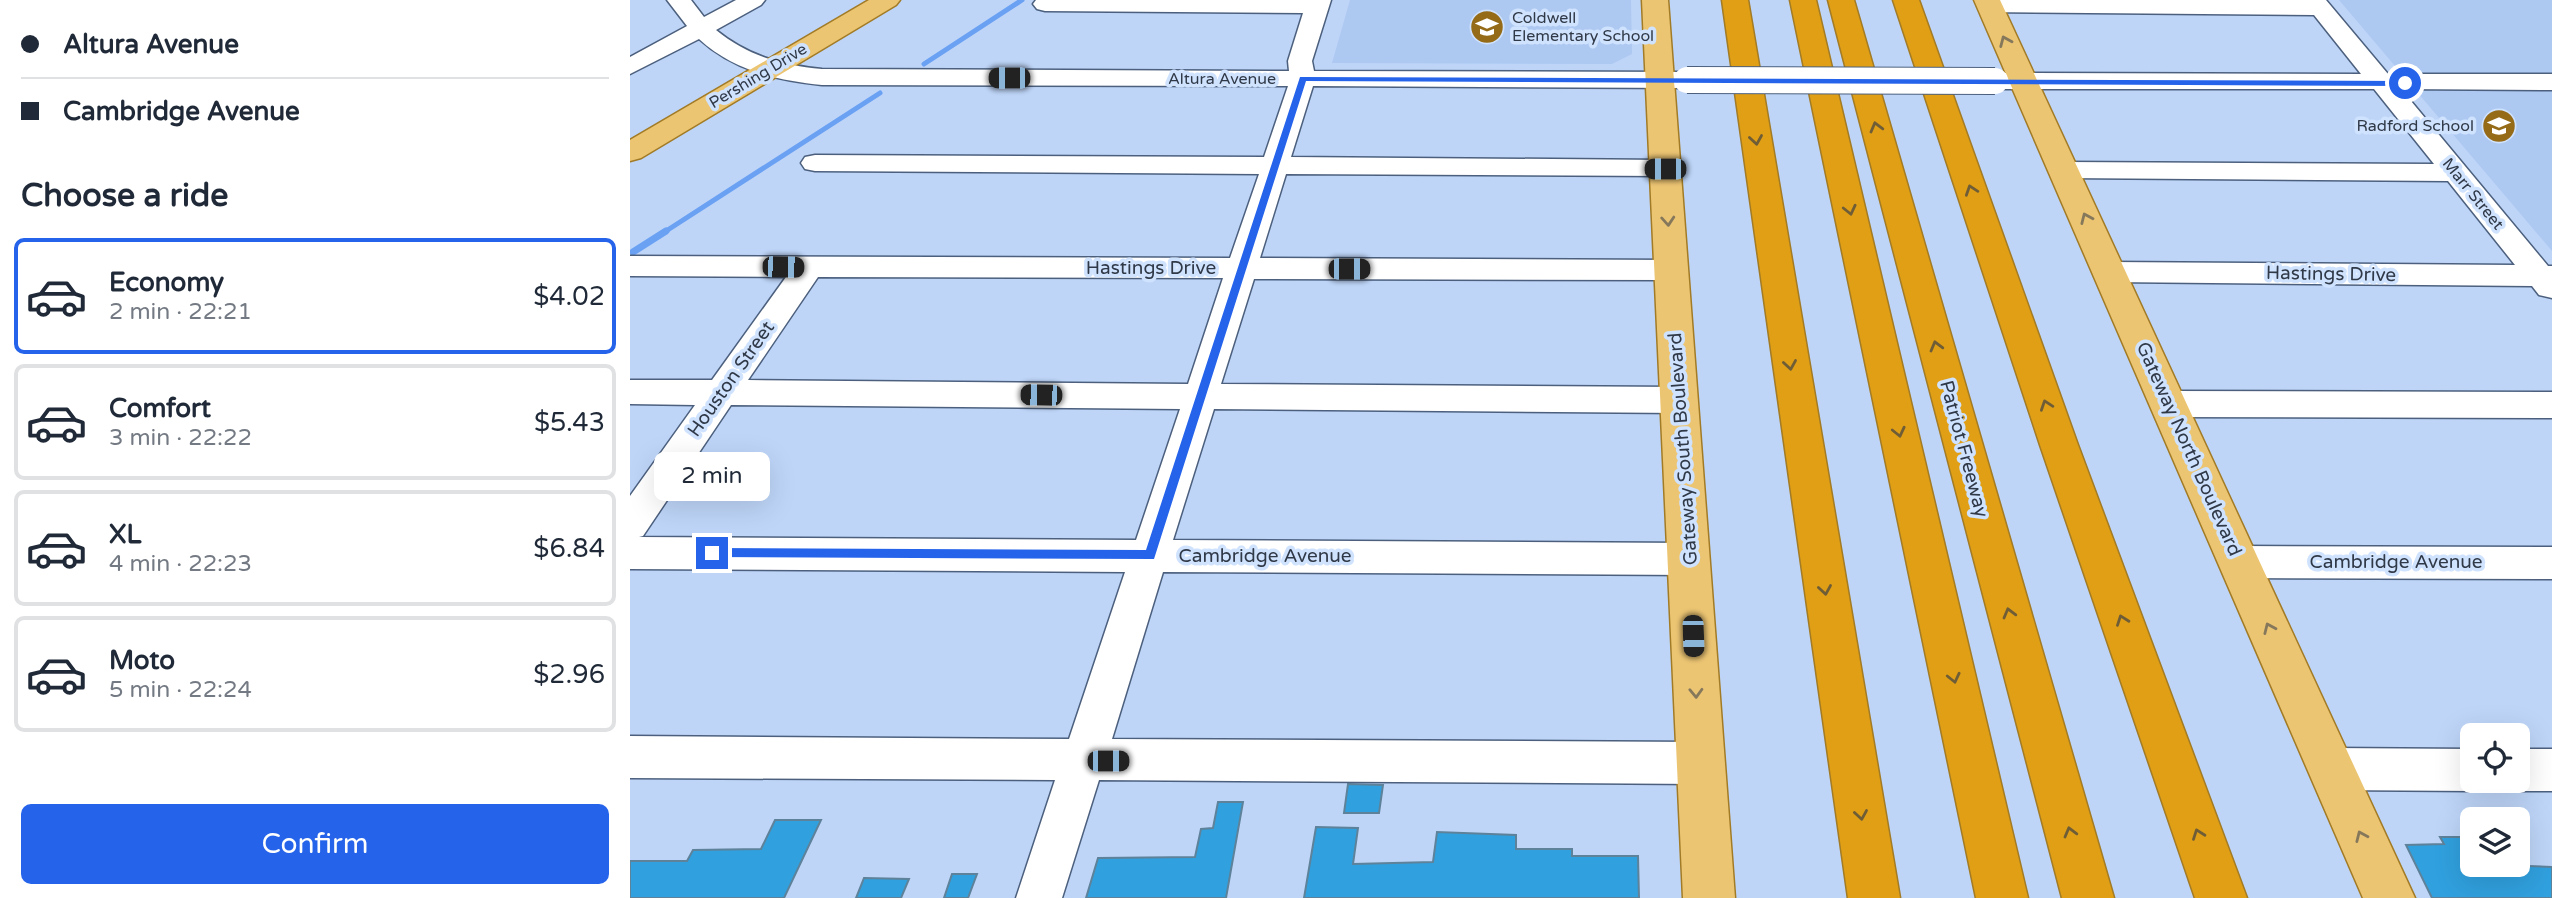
<!DOCTYPE html>
<html lang="en">
<head>
<meta charset="utf-8">
<style>
  :root { --surface:#fff; --page:#f2f2f3; --text:#1f2937; --muted:#747a83; --line:#e0e1e3; --accent:#2563eb }
  body { margin:0; font-family:"Varela Round",sans-serif; background:var(--page); color:var(--text); height:100vh; display:flex; flex-direction:column; font-size:26px; white-space:nowrap }
  * { box-sizing:border-box; margin:0 }
  p { font-size:23px; color:var(--muted) }
  .icon { flex:none; width:38px; height:38px; fill:none; stroke:currentColor; stroke-width:2; stroke-linecap:round; stroke-linejoin:round }
  .map { position:relative; flex:1; overflow:hidden }
  .side { display:flex; flex-direction:column; background:var(--surface); width:630px }
  .side>* { flex:none }
  .banner { display:grid; align-content:center; height:154px; padding:0 21px; background:var(--surface) }
  .controls { position:absolute; left:1830px; top:723px; display:grid; gap:14px }
  .controls a { display:grid; place-items:center; width:70px; height:70px; border-radius:10px; background:var(--surface); box-shadow:0 7px 28px #0002; font-size:35px }
  .end { position:absolute; width:32px; height:32px; margin:-16px; border:9px solid #2563eb; background:#fff; box-shadow:0 0 0 4px #fff }
  .from { border-radius:50% }
  .bubble { position:absolute; height:49px; border-radius:10px; background:var(--surface); box-shadow:0 7px 28px #0002; font-size:23px; font-weight:600; line-height:49px; text-align:center }
  .car { position:absolute; width:21px; height:42px; margin:-21px -10px; border-radius:9px; box-shadow:0 0 5px 2px #0007; background:linear-gradient(#222 24%,#8ab4d8 0 40%,#222 0 76%,#8ab4d8 0 86%,#222 0) }
  .banner b { display:flex; align-items:center; gap:24px; height:66px; font-size:26px }
  .banner b+b { border-top:2px solid var(--line) }
  .banner i { width:18px; height:18px; background:var(--text) }
  ul { padding:0; list-style:none }
  li { display:flex; align-items:center; gap:21px; height:116px; margin:0 14px 10px; padding:0 7px; border:4px solid var(--line); border-radius:10px }
  li div { flex:1 }
  li b { display:block; font-size:26px }
  li em { font-style:normal; font-weight:600 }
  li.active { border-color:var(--accent) }
  li>.icon { width:63px; height:63px; stroke-width:1.5 }
  h2 { padding:0 21px; font-size:32px; line-height:84px }
  .button { display:flex; gap:14px; margin-top:auto; padding:14px 21px }
  .button a { flex:1; height:80px; border-radius:10px; background:var(--accent); color:#fff; font-size:28px; font-weight:600; line-height:80px; text-align:center }
  main { display:flex; flex:1; min-height:0 }
  .map>svg:first-child { display:block }
</style>
</head>
<body>
<main>
<section class="side">
<div class="banner">
<b><i class="from"></i>Altura Avenue</b>
<b><i></i>Cambridge Avenue</b>
</div>
<h2>Choose a ride</h2>
<ul>
<li class="active"><svg class="icon" aria-label="car" viewBox="0 0 24 24"><path d="M5 17H2v-5l4-1 3-4h7l3 4 3 1v5h-3M9 17h6M6 11h13"/><circle cx="7" cy="17" r="2"/><circle cx="17" cy="17" r="2"/></svg><div><b>Economy</b><p>2 min · 22:21</p></div><em>$4.02</em></li>
<li><svg class="icon" aria-label="car" viewBox="0 0 24 24"><path d="M5 17H2v-5l4-1 3-4h7l3 4 3 1v5h-3M9 17h6M6 11h13"/><circle cx="7" cy="17" r="2"/><circle cx="17" cy="17" r="2"/></svg><div><b>Comfort</b><p>3 min · 22:22</p></div><em>$5.43</em></li>
<li><svg class="icon" aria-label="car" viewBox="0 0 24 24"><path d="M5 17H2v-5l4-1 3-4h7l3 4 3 1v5h-3M9 17h6M6 11h13"/><circle cx="7" cy="17" r="2"/><circle cx="17" cy="17" r="2"/></svg><div><b>XL</b><p>4 min · 22:23</p></div><em>$6.84</em></li>
<li><svg class="icon" aria-label="car" viewBox="0 0 24 24"><path d="M5 17H2v-5l4-1 3-4h7l3 4 3 1v5h-3M9 17h6M6 11h13"/><circle cx="7" cy="17" r="2"/><circle cx="17" cy="17" r="2"/></svg><div><b>Moto</b><p>5 min · 22:24</p></div><em>$2.96</em></li>
</ul>
<div class="button"><a>Confirm</a></div>
</section>
<div class="map">
<svg width="1922" height="898" viewBox="0 0 1922 898">
  <rect width="100%" height="100%" fill="#bed5f8"/>
  <path fill="#adc8f1" d="M720,0h281l1,54 -20,10 -280,-1z
    M1709,0h213v251z"/>
  <g fill="none" stroke-linecap="round" stroke-linejoin="round">
    <path stroke="#6ba1f3" stroke-width="5" d="M294,64l98,-64
      M33,233l217,-140"/>
    <path stroke="#6ba1f3" stroke-width="7" d="M3,252l33,-21"/>
  </g>
  <path fill="#30a0de" stroke="#5e829a" stroke-width="2" d="M718,784l35,1 -4,28h-35z
    M588,802h25l-17,96h-140l12,-40 97,-1 6,-28 12,-1z
    M145,820h46l-37,78h-154v-37h57l6,-11 68,-1z
    M686,827l42,1 -5,36 80,-2 4,-30 79,3v14h56v7h66l1,42h-335z
    M1810,837h33v27l79,3v31h-120l-26,-53 38,-1z
    M322,874h25l-9,24h-24z
    M234,878l45,1 -8,19h-45z"/>
  <g fill="none" stroke-linecap="round" stroke-linejoin="round">
    <g stroke="#4c607e" stroke-width="3">
      <path id="minor" d="M37,0h24l13,17 32,-17h29l-4,5 -45,25c32,26 65,35 106,39l467,2 -1,-10 15,-48 -258,-2 -8,-2 -4,-5 3,-4h295l-19,61 2,10 373,1 9,3 4,5 -4,5 -9,3 -374,-2 -22,71 374,3 10,2 4,6 -4,6 -10,2 -379,-2 -26,84 412,2 11,3 4,7 -4,7 -11,3 -418,-1 -33,105 459,3 12,4 5,9 -5,9 -12,4 -466,-4 -41,131 517,3 13,5 6,11 -6,11 -13,5 -527,-3 -51,167 587,3 15,6 7,15 -7,15 -15,6 -600,-4 -37,118h-46l39,-118 -425,-2v-42l439,3 56,-167 -495,-3v-73l65,-91 -65,-1v-24h82l74,-103 -156,-1v-20l600,2 29,-84 -444,-3 -10,-2 -4,-6 4,-6 10,-2 449,2 24,-71 -466,-1c-46,-5 -88,-14 -123,-46l-69,35v-17l57,-31zM188,277l405,1 -35,106 -440,-4zM101,405l449,4 -44,131 -497,-3 4,-1z
        M1360,0h336l62,74h164v16l-151,-1 147,177h4v32l-13,-3 -7,-9 -422,-4 -11,-3 -4,-7 4,-7 11,-3 405,3 -67,-84 -383,-3 -10,-2 -4,-6 4,-6 10,-2 369,2 -60,-75h-379l-9,-3 -4,-5 4,-5 9,-3 366,1 -47,-59 -332,-3 -4,-5 4,-5z
        M1539,391l383,1v26l-383,-1 -12,-4 -5,-9 5,-9z
        M1609,546l313,1v32l-313,-1 -13,-5 -6,-11 6,-11z
        M1702,748l141,1v31h17l-2,5 -15,6 -141,-1 -15,-6 -7,-15 7,-15z
        M1888,749h34v42h-34l-15,-6 -2,-5h17z"/>
    </g>
    <g stroke="#a27b26" stroke-width="3">
      <path id="major" d="M239,0h31l-4,5 -255,153 -11,3v-21z
        M1012,0h26l67,898h-52z
        M1344,0h26l415,898h-52z"/>
    </g>
    <g stroke="#a27b26" stroke-width="3">
      <path id="highway" d="M1092,0h26l152,898h-52z
        M1160,0h26l212,898h-52z
        M1198,0h26l260,898h-52z
        M1263,0h26l159,445 169,453h-52l-155,-453z"/>
    </g>
    <use href="#minor" fill="#fff" fill-rule="evenodd"/>
    <use href="#major" fill="#ecc573" fill-rule="evenodd"/>
    <use href="#highway" fill="#e09f15" fill-rule="evenodd"/>
    <g stroke="#4c607e" stroke-width="28" stroke-linecap="butt">
      <path id="minor-bridge" d="M1057,80l308,1"/>
    </g>
    <use href="#minor-bridge" stroke="#fff" stroke-width="26"/>
  </g>
  <defs><path id="oneway-chevron" d="M-2-3.5L2.5 0L-2 3.5" fill="none" stroke-width="1.6" stroke-linecap="round" stroke-linejoin="round" transform="scale(1.75)"/></defs>
  <g stroke="#85785b">
    <use href="#oneway-chevron" transform="translate(1375 41) rotate(-113)"/>
    <use href="#oneway-chevron" transform="translate(1456 218) rotate(-114)"/>
    <use href="#oneway-chevron" transform="translate(1038 221) rotate(86)"/>
    <use href="#oneway-chevron" transform="translate(1639 628) rotate(-114)"/>
    <use href="#oneway-chevron" transform="translate(1066 693) rotate(88)"/>
    <use href="#oneway-chevron" transform="translate(1731 836) rotate(-114)"/>
  </g>
  <g stroke="#6e5d36">
    <use href="#oneway-chevron" transform="translate(1246 127) rotate(-105)"/>
    <use href="#oneway-chevron" transform="translate(1126 140) rotate(81)"/>
    <use href="#oneway-chevron" transform="translate(1341 190) rotate(-109)"/>
    <use href="#oneway-chevron" transform="translate(1220 210) rotate(77)"/>
    <use href="#oneway-chevron" transform="translate(1306 346) rotate(-105)"/>
    <use href="#oneway-chevron" transform="translate(1160 365) rotate(81)"/>
    <use href="#oneway-chevron" transform="translate(1416 405) rotate(-109)"/>
    <use href="#oneway-chevron" transform="translate(1269 432) rotate(77)"/>
    <use href="#oneway-chevron" transform="translate(1195 590) rotate(81)"/>
    <use href="#oneway-chevron" transform="translate(1379 613) rotate(-105)"/>
    <use href="#oneway-chevron" transform="translate(1492 620) rotate(-110)"/>
    <use href="#oneway-chevron" transform="translate(1324 678) rotate(77)"/>
    <use href="#oneway-chevron" transform="translate(1231 815) rotate(81)"/>
    <use href="#oneway-chevron" transform="translate(1440 832) rotate(-105)"/>
    <use href="#oneway-chevron" transform="translate(1568 834) rotate(-110)"/>
  </g>
  <path fill="#2563eb" d="M670,77l1105,4 4,2 -4,3 -1099,-5 -152,478 -446,-2v-7l4,-2 434,2z"/>
  <defs>
    <g id="school-disc" transform="scale(1.75)"><circle r="9.5" fill="#966b17" stroke="#cfe2fe"/><path d="M0-5L7-2L0 1L-7-2ZM-4 1L0 2.5L4 1V4Q0 6-4 4Z" fill="#fff"/></g>
  </defs>
  <g fill-rule="evenodd">
    <use href="#school-disc" x="857" y="27"/>
    <use href="#school-disc" x="1869" y="126"/>
  </g>
  <g text-anchor="middle" dominant-baseline="central" stroke-width="7" stroke-linejoin="round" paint-order="stroke">
    <g font-size="16" fill="#303947" stroke="#cfe2fe" text-anchor="start">
      <text x="882" y="18">Coldwell<tspan x="882" dy="18">Elementary School</tspan></text>
      <text x="1844" y="126" text-anchor="end">Radford School</text>
    </g>
    <g font-size="16" fill="#303947" stroke="#cfe2fe">
      <text transform="translate(128 76) rotate(-31)">Pershing Drive</text>
      <text x="592" y="79">Altura Avenue</text>
      <text transform="translate(1843 194) rotate(51)">Marr Street</text>
    </g>
    <g font-size="19" fill="#303947" stroke="#cfe2fe">
      <text x="521" y="268">Hastings Drive</text>
      <text transform="translate(1701 274) rotate(1)">Hastings Drive</text>
      <text transform="translate(101 379) rotate(-55)">Houston Street</text>
      <text transform="translate(1053 449) rotate(-94)">Gateway South Boulevard</text>
      <text transform="translate(1334 449) rotate(75)">Patriot Freeway</text>
      <text transform="translate(1559 449) rotate(66)">Gateway North Boulevard</text>
      <text x="635" y="556">Cambridge Avenue</text>
      <text x="1766" y="562">Cambridge Avenue</text>
    </g>
  </g>
</svg>
<div class="controls">
<a><svg class="icon" aria-label="locate" viewBox="0 0 24 24"><circle cx="12" cy="12" r="6"/><path d="M12 2v4M12 18v4M2 12h4M18 12h4"/></svg></a>
<a><svg class="icon" aria-label="layers" viewBox="0 0 24 24"><path d="M12 4l9 5-9 5-9-5zM3 14l9 5 9-5"/></svg></a>
</div>
<i class="end from" style="left:1775px;top:83px"></i>
<i class="end" style="left:82px;top:553px"></i>
<div class="bubble" style="left:24px;top:452px;width:116px">2 min</div>
<i class="car" style="left:379px;top:78px;rotate:270deg"></i>
<i class="car" style="left:1035px;top:169px;rotate:270deg"></i>
<i class="car" style="left:153px;top:267px;rotate:91deg"></i>
<i class="car" style="left:719px;top:269px;rotate:90deg"></i>
<i class="car" style="left:411px;top:395px;rotate:271deg"></i>
<i class="car" style="left:1063px;top:636px;rotate:178deg"></i>
<i class="car" style="left:478px;top:761px;rotate:90deg"></i>
</div>
</main>
</body>
</html>
